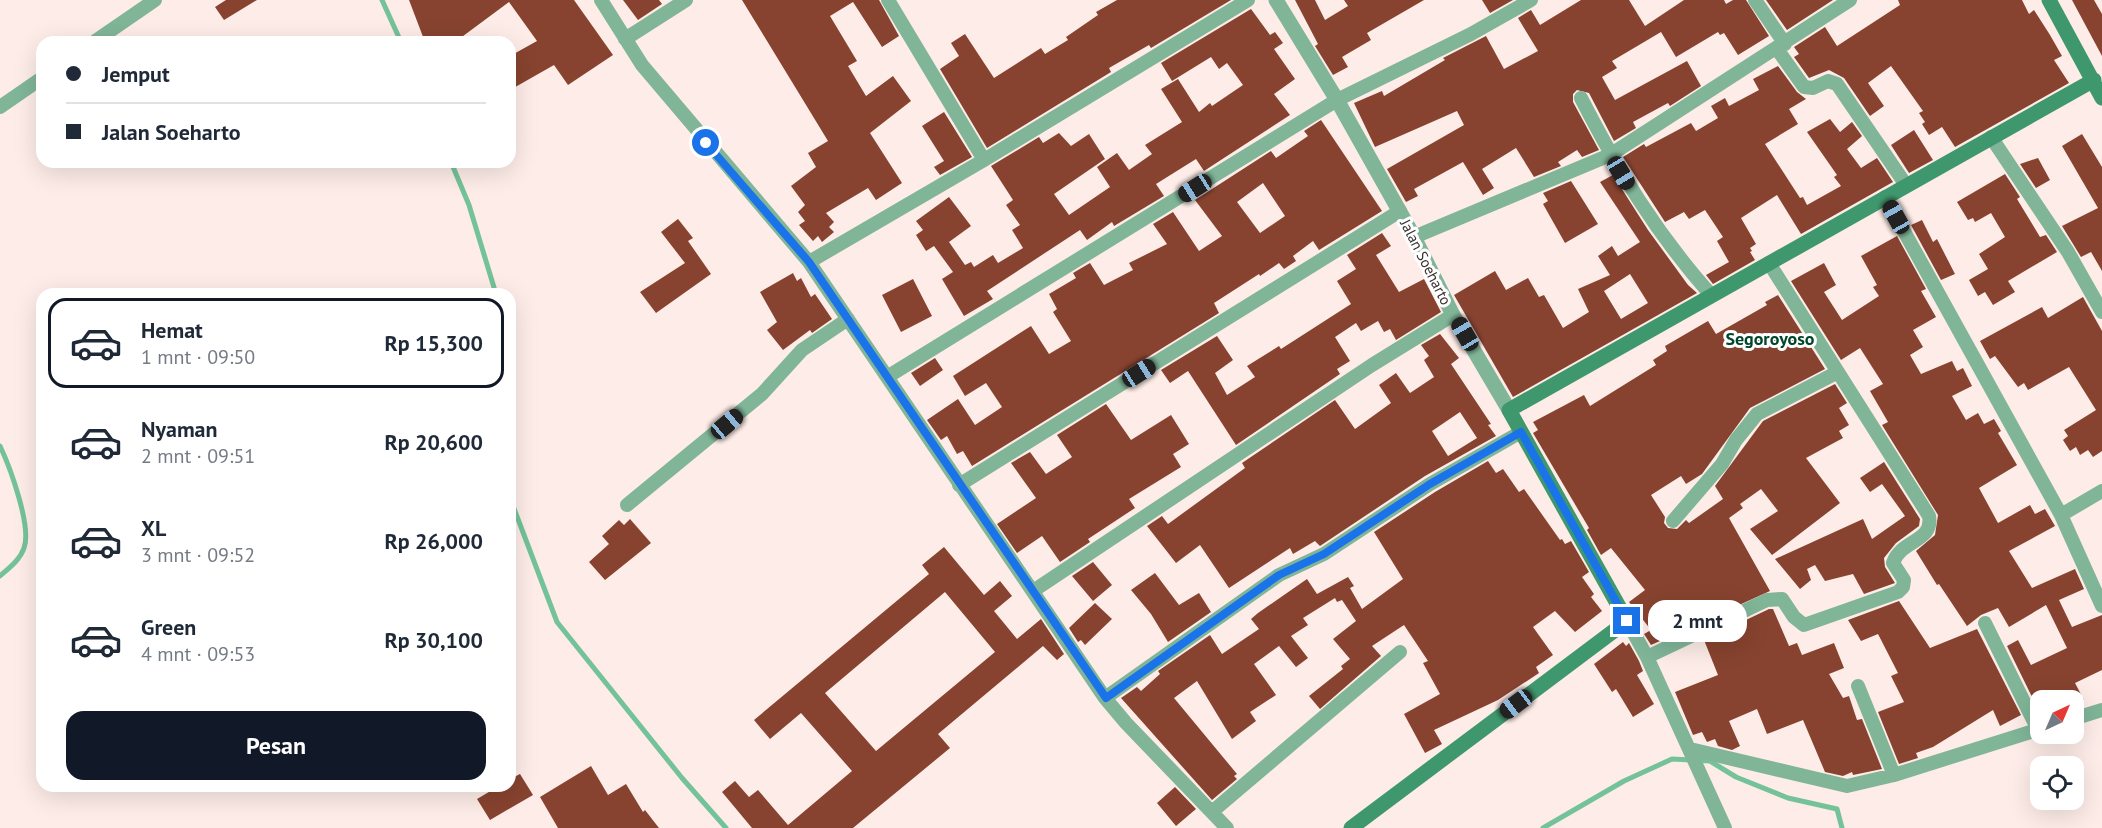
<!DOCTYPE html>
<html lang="id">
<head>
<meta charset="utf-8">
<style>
  :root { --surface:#fff; --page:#f6f6f7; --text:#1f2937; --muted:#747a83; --line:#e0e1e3; --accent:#111827 }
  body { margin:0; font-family:"PT Sans",sans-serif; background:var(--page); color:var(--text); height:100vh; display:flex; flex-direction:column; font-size:22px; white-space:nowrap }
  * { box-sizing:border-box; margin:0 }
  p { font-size:20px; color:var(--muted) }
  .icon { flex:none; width:33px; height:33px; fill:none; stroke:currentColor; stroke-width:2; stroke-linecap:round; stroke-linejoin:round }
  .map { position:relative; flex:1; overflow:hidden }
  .drawer { position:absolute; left:36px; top:288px; width:480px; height:504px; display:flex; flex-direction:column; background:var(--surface); border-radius:18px; box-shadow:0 6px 24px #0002 }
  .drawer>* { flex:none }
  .top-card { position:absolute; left:36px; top:36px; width:480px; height:132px; border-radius:18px; box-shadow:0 6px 24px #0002; display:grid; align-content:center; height:132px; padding:0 30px; background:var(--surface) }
  .needle { width:39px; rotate:44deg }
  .controls { position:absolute; left:2030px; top:690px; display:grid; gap:12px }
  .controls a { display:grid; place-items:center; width:54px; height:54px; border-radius:12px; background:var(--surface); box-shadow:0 6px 24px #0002; font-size:30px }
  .end { position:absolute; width:27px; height:27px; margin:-14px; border:8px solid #1a73e8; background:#fff; box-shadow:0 0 0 3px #fff }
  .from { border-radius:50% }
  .bubble { position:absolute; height:42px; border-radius:18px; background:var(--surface); box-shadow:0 6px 24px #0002; font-size:20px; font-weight:700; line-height:42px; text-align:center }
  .car { position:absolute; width:18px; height:36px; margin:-18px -9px; border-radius:8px; box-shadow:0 0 4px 2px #0007; background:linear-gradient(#222 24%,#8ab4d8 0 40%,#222 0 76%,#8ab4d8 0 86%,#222 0) }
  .top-card b { display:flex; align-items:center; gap:21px; height:57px; font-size:22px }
  .top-card b+b { border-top:2px solid var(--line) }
  .top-card i { width:15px; height:15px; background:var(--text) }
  ul { padding:10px 0 0; list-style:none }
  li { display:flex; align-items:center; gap:18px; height:90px; margin:0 12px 9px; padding:0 18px; border:3px solid transparent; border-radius:18px }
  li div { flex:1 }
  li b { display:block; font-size:22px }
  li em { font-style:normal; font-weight:700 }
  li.active { border-color:var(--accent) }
  li>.icon { width:54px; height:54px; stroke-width:1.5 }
  .action { display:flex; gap:12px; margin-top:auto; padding:12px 30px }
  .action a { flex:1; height:69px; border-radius:18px; background:var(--accent); color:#fff; font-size:24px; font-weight:700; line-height:69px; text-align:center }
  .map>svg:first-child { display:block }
</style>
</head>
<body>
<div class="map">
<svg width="2102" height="828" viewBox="0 0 2102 828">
  <rect width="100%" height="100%" fill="#fdece7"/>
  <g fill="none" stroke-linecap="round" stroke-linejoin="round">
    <path stroke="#74c299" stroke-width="5" d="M382,0l19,42
      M451,162l18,43 27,89
      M0,446c10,21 32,81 24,102 -4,12 -15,20 -24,28
      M510,498l47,124 125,156 44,50
      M1543,828l81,-47 48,-22 38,2 26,16 52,21 49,11 5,19"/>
  </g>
  <path fill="#87432f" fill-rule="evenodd" d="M226,0h31l-33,20 -9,-13z
    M409,0h165l39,55 -45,30 -14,-20 -44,25v-34l27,-15 -28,-39 -54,40h-30z
    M623,0h36l3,4 -24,16z
    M742,0h137l20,36 -17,11 -29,-45 -23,14 27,45 -9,5 18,30 27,-20 18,25 -41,32 32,50 -26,17 -8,-12 -42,25 8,9 -5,5 5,5 -12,10 -4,-6 -5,5 -14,-16 6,-4 -7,-9 7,-7 -14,-19 25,-19 -8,-14 20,-12z
    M1117,0h114l-80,48 -2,-3 -40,23 2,4 -124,76 -47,-79 19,-13 -8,-13 14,-9 29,44 47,-30 4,6 23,-14 -2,-3 32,-22 -2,-3z
    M1295,0h20l10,20 23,-14 -4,-6h80l-57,33 4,7 -29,17 6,10 -15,8 -18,-29 3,-2z
    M1482,0h31l-23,13z
    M1581,0h48l16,26 39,-26h40l2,4 7,-4h13l23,36 -31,19 -14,-22 -4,2 -2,-3 -42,25 -15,-25 -49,29 5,7 -15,9 13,23 72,-39 14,25 -31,20 -2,-3 -35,19 3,6 -22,13 -25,-48 -12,-3 -4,4v8l26,48 -17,7 -5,-7 -19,12 3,4 -27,11 -18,-29 -34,21 12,19 -11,7 -20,-33 -49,27 4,7 -12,6 -19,-33 77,-44 -7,-14 -82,36 -21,-44 28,-12 2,5 61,-36 -2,-2 43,-22 18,33 34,-18 -20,-33 13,-8 9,15z
    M1766,0h67l-46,30z
    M1898,0h124l7,14 5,-4 16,25 12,21 -8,4 15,23 -114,64 -13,-20 -13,8 -7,-11 3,-2 -6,-9 4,-2 -32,-45 -23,17 16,23 -14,10 -26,-38 -15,-8 -20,8 -15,-21 5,-3 -5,-7 31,-20 12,19 63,-41z
    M2072,0h22l8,14v42z
    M1251,9l19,26 5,-3 8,11 -9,6 21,30 -21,15 16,21 -86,56 -8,-12 -40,25 8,12 -50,30 -2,-4 -25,18 -7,-10 -93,61 6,8 -29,17 -22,-37 11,-7 -19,-26 -8,5 -10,-16 7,-5 -7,-9 33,-24 22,29 -22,16 16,23 6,-3 3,5 19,-12 5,8 25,-15 -11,-18 8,-5 -14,-20 7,-5 -22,-34 48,-29 4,6 16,-10 12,13 18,-12 16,25 -51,35 15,21 41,-28 -13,-20 20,-14 12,17 23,-16 -7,-9 37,-23 -21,-33 17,-10 21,33 11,-9 2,3 31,-21 -16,-22 -8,6 -8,-12 -39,24 -11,-18z
    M1778,66l19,26 9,7 -17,10 9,15 -33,20 35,54 3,-1 4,8 34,-19 -7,-9 3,-2 -30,-43 23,-13 10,13 12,-10 10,14 -15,13 14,19 16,-10 16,24 -92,52 -24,-39 -36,23 15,26 -6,4 2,3 -2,1 5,8 -42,24 -7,-9 23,-13 -12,-21 6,-4 -18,-27 -16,9 -5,-7 -19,10 -42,-65 21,-13 2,3 45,-24 5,8 22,-13 -7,-12 14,-8 4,8 30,-16 -6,-11z
    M944,112l28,45 -32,18 -6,-8 10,-6 -22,-35z
    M1321,120l61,91 -63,39 -6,-9 -20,15 3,5 -12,8 -5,-6 -19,13 -1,-2 -45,29 5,10 -247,153 -9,-15 -6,3 -10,-18 -6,4 -14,-20 31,-21 17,26 27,-18 -16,-24 -21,13 -12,-20 78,-50 18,28 22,-13 -18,-29 4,-3 -8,-15 27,-16 -3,-5 17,-10 14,22 29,-15 -4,-7 38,-19 -14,-20 20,-12 26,39 23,-15 -27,-36 76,-49 5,7 32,-22 -4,-5zM1263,183l22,33 -25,17 -23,-31z
    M1914,130l19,30 -24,13 -18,-28z
    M2082,134l20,33v104l-11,-19 -10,5 -19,-31 36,-18 -36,-62z
    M2038,158l12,22 -14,8 -16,-24z
    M2005,174l15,23 -3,2 23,38 6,-2 11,17 -49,29 7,11 -22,13 -8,-13 -7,4 -9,-16 19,-11 -9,-15 26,-17 -14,-24 -16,9 -2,-4 -5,2 -11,-18z
    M1613,175l35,55 40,55 9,8 -184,104 -59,-102 41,-24 11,19 22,-12 11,19 5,-2 19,33 26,-16 -11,-23 32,-14 -12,-19 14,-10 6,10 22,-14 -40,-60zM1630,274l18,29 -27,16 -17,-28z
    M1571,181l27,43 -33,19 -22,-39 5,-3 -5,-8z
    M678,219l15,19 -5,3 23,33 -55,39 -16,-21 45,-29 -24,-31z
    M1922,220l11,22 4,-3 18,35 -14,6 -30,-55z
    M1382,233l9,13 -15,9 23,37 25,-13 17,33 -45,28 -6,-11 -6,3 -6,-11 -17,10 -5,-8 -21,14 15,24 -13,8 3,5 -104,71 -48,-74 -18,12 -9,-13 56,-34 16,24 -18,13 12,22 28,-18 -8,-11 32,-20 2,3 70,-45 -14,-23 19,-12 -9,-14z
    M1897,236l29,53 -5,2 15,26 -23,13 10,17 -13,8 11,19 31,-13 5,10 6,-3 9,18 -20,10 14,24 12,-7 6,11 10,-5 7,12 -3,2 19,32 -38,23 19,35 32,-18 5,9 10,-5 10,17 -46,25 23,37 43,-19 9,20 -25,11 13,27 30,-12v55l-27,13 9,17h-44v5l-3,2 -30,-61 11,-6 13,25 36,-17 -21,-43 -37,22 -11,-19 -17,7 -14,11 -28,-42 -2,1 -21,-34 19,-16 3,-20 -56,-90 6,-3 -18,-31 13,-7 -23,-36 -19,12 -50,-79 33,-18 12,22 -12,7 18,28 37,-24 -6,-9 4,-2 -16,-29z
    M793,273l4,8 4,-3 10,19 4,-3 17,25 -20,14 -2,-3 -27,20 -16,-20 10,-8 -17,-30z
    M913,279l19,37 -31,16 -19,-37z
    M1778,295l47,74 -75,39 -48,66 -16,10 -5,-8 -30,19 14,22 -1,6 4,5 9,1 9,-9 3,3 34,-24 -8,-13 48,-65 72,-37 12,19 -8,5 10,17 -10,6 4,7 -37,20 34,45 -68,52 -22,-26 28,-18 -17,-22 -21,15 3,4 -14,10 41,73 -119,54 -7,-11 7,-4 -22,-28 16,-12 -34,-42 -10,7 -14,-25 2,-2 -56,-95 5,-3 -5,-8 51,-27 6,11 66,-41 -3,-5 14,-9 -2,-5 43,-25 8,13 51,-29 -2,-3z
    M2083,297l19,34v120l-9,6 -5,-7 -8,5 -4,-8 -6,4 -7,-11 5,-4 -4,-6 32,-20 -27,-43 -41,23 -4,-7 -6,4 -23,-31 -5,3 -10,-18 62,-34 6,11z
    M1440,334l19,24 -8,6 40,60 -3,1 8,11 -71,40 -105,70 -5,-5 -22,13 -3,-6 -61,40 -29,-43 -24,18 -29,-37 15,-10 6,8 77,-56 -3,-5 93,-63 20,29 36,-26 -12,-18 17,-12 14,20 24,-16 -10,-17 5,-4 -8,-11zM1460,412l17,26 -29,18 -16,-25z
    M935,358l8,12 -23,16 -9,-13z
    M1106,404l25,36 40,-25 18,29 -16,10 8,13 -52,32 6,9 -47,31 2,3 -30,20 -18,-26 -25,17 -20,-29 39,-26 -25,-35 19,-11 16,22 26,-17 -15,-22z
    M1488,461l8,12 7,-4 16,23 5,-3 36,51 2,-1 3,5 6,-3 18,31 -7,5 12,17 -3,3 11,14 -27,21 -20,-21 -22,16 20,28 -17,12 3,6 -41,27 -64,30 8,14 -17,9 -21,-39 36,-20 -17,-31 5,-2 -24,-36 -32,21 9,10 -61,53 -11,-13 34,-27 -2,-3 9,-7 -17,-20 23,-18 -14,-21 -5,2 -2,-4 -32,20 5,7 -17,11 17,22 -12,9 -17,-21 -25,18 22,31 -26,17 6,9 -24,18 -35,-58 -23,17 63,76 -3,2 3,3 -25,21 -91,-102 16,-11 4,4 19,-17 -2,-3 52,-36 12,19 37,-25 -8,-10 7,-6 49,-34 10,15 31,-17 6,9 -4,2 12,21 41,-30 -29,-47 61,-40z
    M1884,462l36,57 -1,7 -23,17 -12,15 1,9 10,16 -31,11 -11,-20 -28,7 -10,-16 -8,4 4,11 -11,9 -25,-30 88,-40 9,20 33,-23 -23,-32 -12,8 -10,-14z
    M630,519l21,24 -46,37 -16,-18 20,-18 -7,-8 17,-16 5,5z
    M944,547l40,48 16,-14 12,15 -18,15 23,28 24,-20 23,35 -7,6 -14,-14 -105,88 12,14 -97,80h-101l-30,-36 13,-11 14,16 9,-7 30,35 64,-54 -51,-58 -31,26 -16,-19 175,-146 -7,-9zM945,592l50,60 -119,99 -51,-58z
    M1093,562l19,23 -19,16 -21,-25z
    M1155,573l24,32 20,-12 12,19 -43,30 -17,-28 -20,-24z
    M1899,601l31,47 47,-19 44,86 -21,11 -7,-16 -60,37 -17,6 2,5 -19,6 -21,-52 26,-10 -13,-26 7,-3 -20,-39 -17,7 -13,-21z
    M1095,603l17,16 -27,26 -4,-5 -3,2 -9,-14z
    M1769,609h4l16,37 8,-3 5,12 32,-12 10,25 -15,6 14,24 6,-2 8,24 5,-1 20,50 -29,6 -1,-3 -9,4 -18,-4 -22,-52 -36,14 -10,-25 -28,12 11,25 -8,4 -14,-4 -3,-7 -8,3 -5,-10 -9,3 -18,-43 43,-17 -14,-35z
    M1623,642l3,4 3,-3 10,18 4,10 -6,4 17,29 -21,13 -17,-28 -4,3 -18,-28z
    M591,766l17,29 18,-11 17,28 2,-2 14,18h-101l-18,-31z
    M520,774l13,21 -43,25 -13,-21 22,-13h11v-7z
    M1175,787l21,22 -20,17 -19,-23z"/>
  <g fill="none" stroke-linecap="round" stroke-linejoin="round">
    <path stroke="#80b598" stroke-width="14" d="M601,0l41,65 167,197 296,436 21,25 101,105
      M888,0l96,160
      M1755,0l30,44
      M625,39l61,-39
      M94,42l61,-42
      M1777,49l27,38 9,1 15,-7 9,3 69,101
      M1581,98c38,74 75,135 130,197
      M0,107l42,-29
      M1991,137l77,115 34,60
      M1885,197l176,318 41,91
      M1414,237l196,-82 240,-155
      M809,262l175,-102 264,-160
      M887,377l450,-277 134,-66 60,-34
      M959,485l441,-274
      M627,505l135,-111 40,-44 46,-31
      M2061,515l41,-24
      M1673,521l49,-57 14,-24 21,-26 81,-42
      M1033,591l339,-226 81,-50
      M1627,621l20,36 78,171
      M1985,623l53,107
      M1647,657l120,-57 15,-1 12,18 10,8 94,-33 5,-5 1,-7 -11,-17c7,-23 41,-21 36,-47l-160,-253
      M1858,686l36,89
      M1105,698l174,-123 45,-21 106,-70 91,-52
      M2073,719l29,-9
      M1690,749l157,37 47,-11 146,-46
      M1213,811l187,-159"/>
    <path stroke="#80b598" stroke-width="15" d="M1276,0l61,100 77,137 39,78 56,95"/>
    <path stroke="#3f986d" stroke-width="15" d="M2049,0l53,98
      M1351,828l276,-207 -118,-211 585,-330"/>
  </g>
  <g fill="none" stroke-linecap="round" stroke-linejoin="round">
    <path stroke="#1a73e8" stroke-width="8" d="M706,143l103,119 297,436 173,-123 45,-21 106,-70 91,-52 106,189"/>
  </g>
  <g text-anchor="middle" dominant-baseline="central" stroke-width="6" stroke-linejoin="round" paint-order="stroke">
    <g font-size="15" fill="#393230" stroke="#fff">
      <text transform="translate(1426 262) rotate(63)">Jalan Soeharto</text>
    </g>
    <g font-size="18" font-weight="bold" fill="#00462b" stroke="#fff">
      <text x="1770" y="338">Segoroyoso</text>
    </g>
  </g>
</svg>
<div class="controls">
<a><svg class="needle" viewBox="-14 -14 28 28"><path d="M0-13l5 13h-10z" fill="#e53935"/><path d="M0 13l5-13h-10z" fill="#747a83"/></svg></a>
<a><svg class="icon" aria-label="locate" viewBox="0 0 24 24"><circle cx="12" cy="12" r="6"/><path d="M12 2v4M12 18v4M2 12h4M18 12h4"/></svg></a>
</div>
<i class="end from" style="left:706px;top:143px"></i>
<i class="end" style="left:1627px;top:621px"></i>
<div class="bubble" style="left:1648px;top:600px;width:99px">2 mnt</div>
<i class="car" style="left:1621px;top:173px;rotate:149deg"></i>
<i class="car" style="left:1195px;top:188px;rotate:238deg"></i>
<i class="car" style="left:1896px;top:217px;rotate:331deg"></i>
<i class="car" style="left:1465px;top:334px;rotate:330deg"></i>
<i class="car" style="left:1139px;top:373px;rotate:58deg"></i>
<i class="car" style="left:727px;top:424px;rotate:50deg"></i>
<i class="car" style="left:1516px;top:704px;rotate:233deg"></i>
<div class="top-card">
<b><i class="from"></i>Jemput</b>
<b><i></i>Jalan Soeharto</b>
</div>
<section class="drawer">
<ul>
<li class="active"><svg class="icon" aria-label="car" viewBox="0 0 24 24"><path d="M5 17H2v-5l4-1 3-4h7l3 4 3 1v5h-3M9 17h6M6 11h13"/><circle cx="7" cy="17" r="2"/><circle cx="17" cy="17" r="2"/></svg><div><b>Hemat</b><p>1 mnt · 09:50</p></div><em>Rp 15,300</em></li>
<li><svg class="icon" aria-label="car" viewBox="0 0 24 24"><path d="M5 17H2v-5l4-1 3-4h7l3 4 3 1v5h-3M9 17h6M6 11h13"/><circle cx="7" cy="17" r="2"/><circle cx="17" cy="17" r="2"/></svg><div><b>Nyaman</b><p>2 mnt · 09:51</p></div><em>Rp 20,600</em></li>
<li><svg class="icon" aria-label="car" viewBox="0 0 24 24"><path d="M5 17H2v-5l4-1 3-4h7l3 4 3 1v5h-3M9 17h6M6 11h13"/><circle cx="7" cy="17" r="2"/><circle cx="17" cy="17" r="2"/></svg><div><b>XL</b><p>3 mnt · 09:52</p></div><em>Rp 26,000</em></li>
<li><svg class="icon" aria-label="car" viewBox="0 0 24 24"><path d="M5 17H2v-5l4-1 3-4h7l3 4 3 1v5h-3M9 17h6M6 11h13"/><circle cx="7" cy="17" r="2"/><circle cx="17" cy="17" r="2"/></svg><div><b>Green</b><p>4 mnt · 09:53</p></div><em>Rp 30,100</em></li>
</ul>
<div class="action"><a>Pesan</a></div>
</section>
</div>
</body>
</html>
